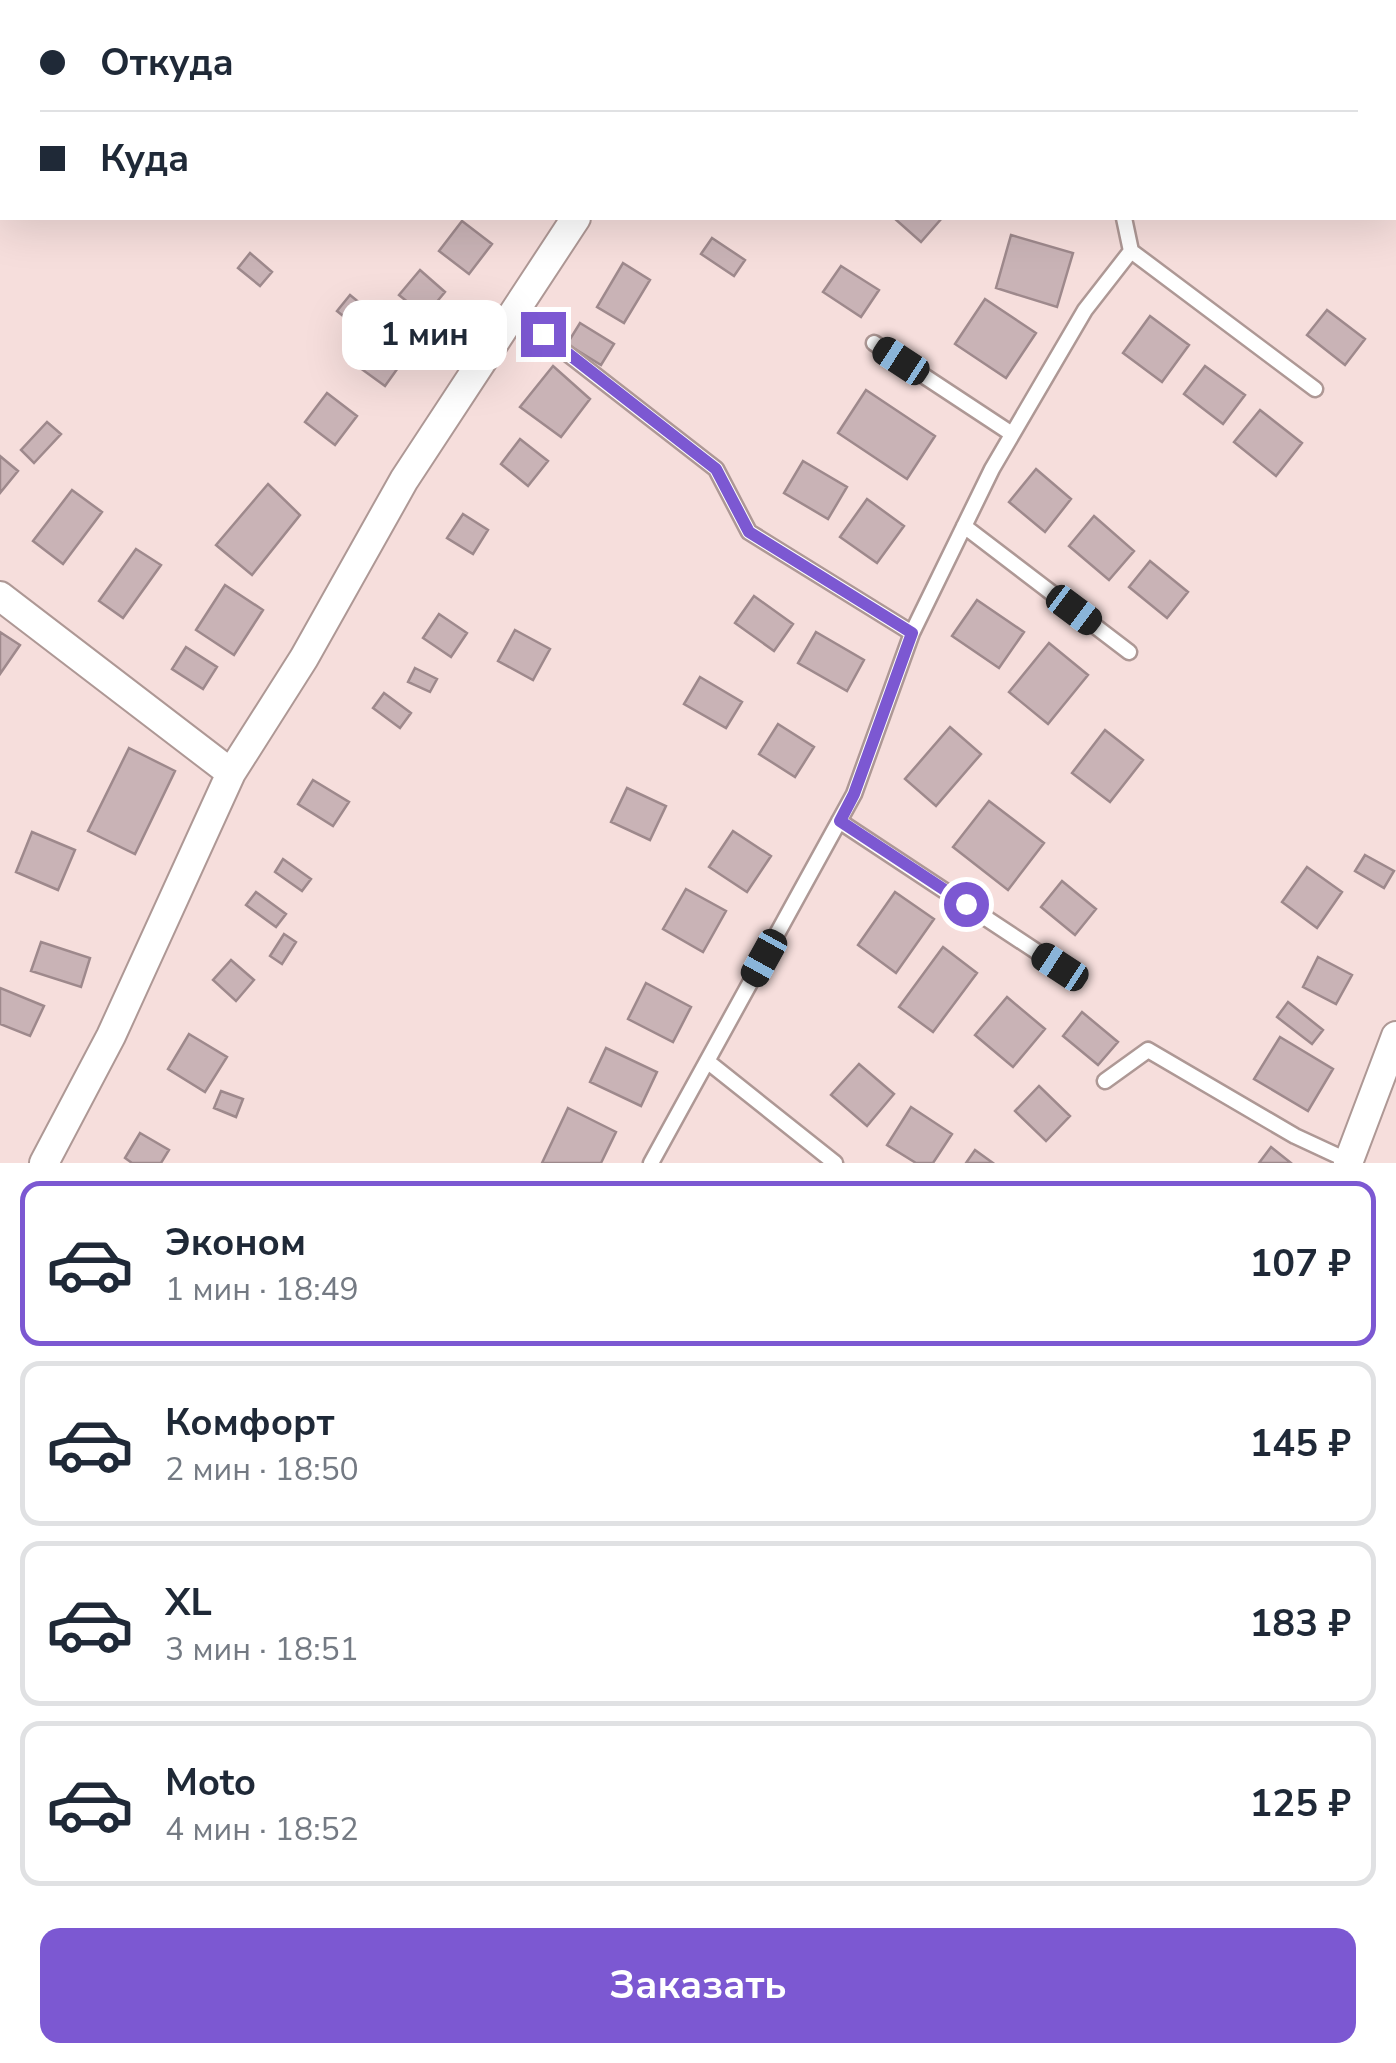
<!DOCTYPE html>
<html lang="ru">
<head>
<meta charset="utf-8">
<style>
  :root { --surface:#fff; --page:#f6f6f7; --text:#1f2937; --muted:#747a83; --line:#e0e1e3; --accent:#7c58d2 }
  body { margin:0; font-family:"Nunito Sans",sans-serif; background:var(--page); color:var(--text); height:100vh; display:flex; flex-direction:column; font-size:38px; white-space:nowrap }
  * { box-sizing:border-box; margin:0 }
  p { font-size:32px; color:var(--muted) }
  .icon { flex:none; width:55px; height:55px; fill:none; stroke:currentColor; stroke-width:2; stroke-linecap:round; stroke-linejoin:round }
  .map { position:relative; height:1163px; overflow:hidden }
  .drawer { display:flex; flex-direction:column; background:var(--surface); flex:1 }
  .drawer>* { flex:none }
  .banner { position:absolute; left:0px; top:0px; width:1398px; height:220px; box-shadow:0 10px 40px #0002; display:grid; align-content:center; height:220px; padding:0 40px; background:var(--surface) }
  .end { position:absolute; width:45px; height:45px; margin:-22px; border:12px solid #7c58d2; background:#fff; box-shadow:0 0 0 5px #fff }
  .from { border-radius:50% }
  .bubble { position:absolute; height:70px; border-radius:20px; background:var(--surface); box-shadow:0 10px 40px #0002; font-size:32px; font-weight:700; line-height:70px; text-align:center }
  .car { position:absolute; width:30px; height:60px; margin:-30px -15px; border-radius:12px; box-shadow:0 0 8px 2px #0007; background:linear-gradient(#222 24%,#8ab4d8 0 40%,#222 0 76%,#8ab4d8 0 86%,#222 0) }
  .banner b { display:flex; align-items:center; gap:35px; height:95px; font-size:38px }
  .banner b+b { border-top:2px solid var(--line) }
  .banner i { width:25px; height:25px; background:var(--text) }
  ul { padding:18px 0 0; list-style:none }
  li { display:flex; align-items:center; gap:30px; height:165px; margin:0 20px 15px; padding:0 20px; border:5px solid var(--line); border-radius:20px }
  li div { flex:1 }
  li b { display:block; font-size:38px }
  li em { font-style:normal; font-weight:700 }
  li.current { border-color:var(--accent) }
  li>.icon { width:90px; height:90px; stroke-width:1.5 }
  .primary-button { display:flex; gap:20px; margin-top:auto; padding:20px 40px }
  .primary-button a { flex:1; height:115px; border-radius:20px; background:var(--accent); color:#fff; font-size:40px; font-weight:700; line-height:115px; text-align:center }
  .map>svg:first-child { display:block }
</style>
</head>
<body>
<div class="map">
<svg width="1396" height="1163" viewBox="0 0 1396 1163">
  <rect width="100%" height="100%" fill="#f6dedc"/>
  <path fill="#c9b3b6" stroke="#9e898c" stroke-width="2.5" d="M894,218h48l-21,24z
    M462,221l30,23 -23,30 -30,-23z
    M1011,235l62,18 -16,54 -61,-19z
    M712,238l33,22 -11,16 -33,-22z
    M250,253l22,19 -12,14 -22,-18z
    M623,263l27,17 -26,43 -27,-16z
    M841,266l38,24 -18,27 -38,-25z
    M420,270l25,22 -20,24 -26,-21z
    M350,295l22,18 -13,16 -22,-18z
    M985,299l51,34 -30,45 -51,-34z
    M1327,310l38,29 -20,26 -38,-30z
    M1150,316l39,29 -27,37 -39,-29z
    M580,323l34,21 -13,21 -34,-21z
    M370,344l30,21 -15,21 -29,-21z
    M553,366l37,33 -29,38 -41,-30z
    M1205,366l40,29 -22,29 -39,-30z
    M866,390l69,46 -28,43 -69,-46z
    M327,393l30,23 -22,29 -30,-23z
    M1260,410l42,33 -26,33 -42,-34z
    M47,422l14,12 -27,29 -13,-13z
    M520,439l28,22 -20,25 -27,-22z
    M0,456l18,15 -18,22z
    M803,461l44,26 -19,32 -44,-26z
    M1036,469l35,30 -26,33 -36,-30z
    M268,484l32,31 -48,60 -36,-30z
    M72,490l30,22 -39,52 -30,-23z
    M867,499l37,27 -27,37 -37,-26z
    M463,514l25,16 -15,24 -26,-16z
    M1094,516l40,35 -25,29 -40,-34z
    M136,549l25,16 -38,53 -24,-17z
    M1150,561l38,31 -21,26 -38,-31z
    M225,585l38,25 -29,45 -38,-25z
    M754,596l39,28 -19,27 -39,-28z
    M977,600l47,32 -25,36 -47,-32z
    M439,614l28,19 -16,24 -28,-19z
    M515,630l35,19 -17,31 -35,-19z
    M0,632l20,13 -20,29z
    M816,632l48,28 -17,31 -49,-28z
    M1049,643l39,32 -40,49 -39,-32z
    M186,647l31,20 -14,22 -31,-20z
    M415,668l22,11 -7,13 -22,-10z
    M700,677l42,25 -16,26 -42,-24z
    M384,693l27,20 -11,15 -27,-20z
    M778,724l36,23 -19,30 -36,-23z
    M950,727l31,27 -45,52 -31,-27z
    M1105,730l38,30 -33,42 -38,-29z
    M129,748l46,23 -40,83 -47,-23z
    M313,780l36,22 -16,24 -35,-22z
    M627,788l39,18 -16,34 -39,-18z
    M989,801l55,42 -36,47 -55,-43z
    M733,831l38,25 -24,36 -38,-25z
    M32,832l43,18 -17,40 -42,-18z
    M1365,855l29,16 -10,17 -29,-17z
    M283,859l28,20 -9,12 -27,-19z
    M1307,867l35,25 -25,36 -35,-26z
    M1062,881l34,28 -21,26 -34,-28z
    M686,889l40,22 -23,41 -40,-23z
    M256,892l30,22 -10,13 -30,-22z
    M895,892l39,27 -38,54 -38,-28z
    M284,934l12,8 -14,22 -12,-8z
    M41,942l49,16 -9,29 -50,-16z
    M943,947l34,26 -44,59 -34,-25z
    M1318,957l34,18 -16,29 -33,-17z
    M231,960l23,20 -18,21 -23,-21z
    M646,983l45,24 -18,35 -45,-23z
    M0,988l44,18 -14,30 -30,-12z
    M1007,997l38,32 -32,38 -38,-32z
    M1288,1002l35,28 -11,14 -35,-27z
    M1082,1012l36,30 -20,23 -35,-29z
    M189,1034l38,23 -22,35 -37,-23z
    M1280,1037l53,32 -25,42 -54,-32z
    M606,1048l51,24 -16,34 -51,-24z
    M859,1064l35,30 -27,32 -36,-31z
    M1039,1086l31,30 -24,25 -31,-30z
    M221,1091l22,8 -7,18 -22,-9z
    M911,1107l41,27 -19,29h-17l-29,-18z
    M568,1108l48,24 -15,31h-59z
    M140,1133l29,17 -8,13h-29l-7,-5z
    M1271,1147l20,16h-32z
    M975,1150l18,13h-27z"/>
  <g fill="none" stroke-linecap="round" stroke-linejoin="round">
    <g stroke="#ae9895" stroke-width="19">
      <path id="service" d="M233,0l3,2
        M1223,2l2,-2
        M1124,218l7,33 184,138
        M514,312l202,157 33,63 163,101
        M874,343l138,91
        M964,526l165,126
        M839,821l221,146
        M707,1061l128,102
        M1105,1081l43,-31 147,86 54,25
        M651,1163l203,-369 58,-161 80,-164 93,-159 46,-59"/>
    </g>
    <g stroke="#ae9895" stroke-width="32">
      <path id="minor" d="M718,2l2,-2
        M0,596l231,177
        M44,1163l67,-127 120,-263 73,-115 100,-178 172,-262
        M1348,1163l48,-127"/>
    </g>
    <use href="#service" stroke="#fff" stroke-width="14"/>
    <use href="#minor" stroke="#fff" stroke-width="28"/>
  </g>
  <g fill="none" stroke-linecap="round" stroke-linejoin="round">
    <path stroke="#7c58d2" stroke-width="12" d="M543,334l173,135 33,63 163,101 -58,161 -14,27 126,83"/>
  </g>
</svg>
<i class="end from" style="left:966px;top:904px"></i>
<i class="end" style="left:543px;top:334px"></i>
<div class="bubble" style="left:342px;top:300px;width:165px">1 мин</div>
<i class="car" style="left:901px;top:361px;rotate:303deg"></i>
<i class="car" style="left:1074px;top:610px;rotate:127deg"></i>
<i class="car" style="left:764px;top:958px;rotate:209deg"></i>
<i class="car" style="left:1060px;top:967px;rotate:303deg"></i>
<div class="banner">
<b><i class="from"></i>Откуда</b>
<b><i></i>Куда</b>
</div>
</div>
<section class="drawer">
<ul>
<li class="current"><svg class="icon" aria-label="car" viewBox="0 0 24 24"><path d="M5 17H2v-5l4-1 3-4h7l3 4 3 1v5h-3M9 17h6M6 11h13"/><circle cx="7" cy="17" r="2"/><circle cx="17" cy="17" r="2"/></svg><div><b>Эконом</b><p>1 мин · 18:49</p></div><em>107 ₽</em></li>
<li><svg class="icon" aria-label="car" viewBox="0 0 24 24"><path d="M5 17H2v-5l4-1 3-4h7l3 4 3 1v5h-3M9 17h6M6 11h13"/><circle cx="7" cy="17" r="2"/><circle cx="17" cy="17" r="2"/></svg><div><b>Комфорт</b><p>2 мин · 18:50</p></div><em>145 ₽</em></li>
<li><svg class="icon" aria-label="car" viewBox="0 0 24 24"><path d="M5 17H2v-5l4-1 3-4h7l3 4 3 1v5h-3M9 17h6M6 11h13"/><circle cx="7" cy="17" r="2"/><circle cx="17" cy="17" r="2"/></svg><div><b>XL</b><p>3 мин · 18:51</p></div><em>183 ₽</em></li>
<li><svg class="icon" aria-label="car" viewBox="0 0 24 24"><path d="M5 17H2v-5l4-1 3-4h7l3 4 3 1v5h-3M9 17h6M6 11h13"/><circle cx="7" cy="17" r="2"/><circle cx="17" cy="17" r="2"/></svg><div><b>Moto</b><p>4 мин · 18:52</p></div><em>125 ₽</em></li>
</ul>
<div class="primary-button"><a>Заказать</a></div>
</section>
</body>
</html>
